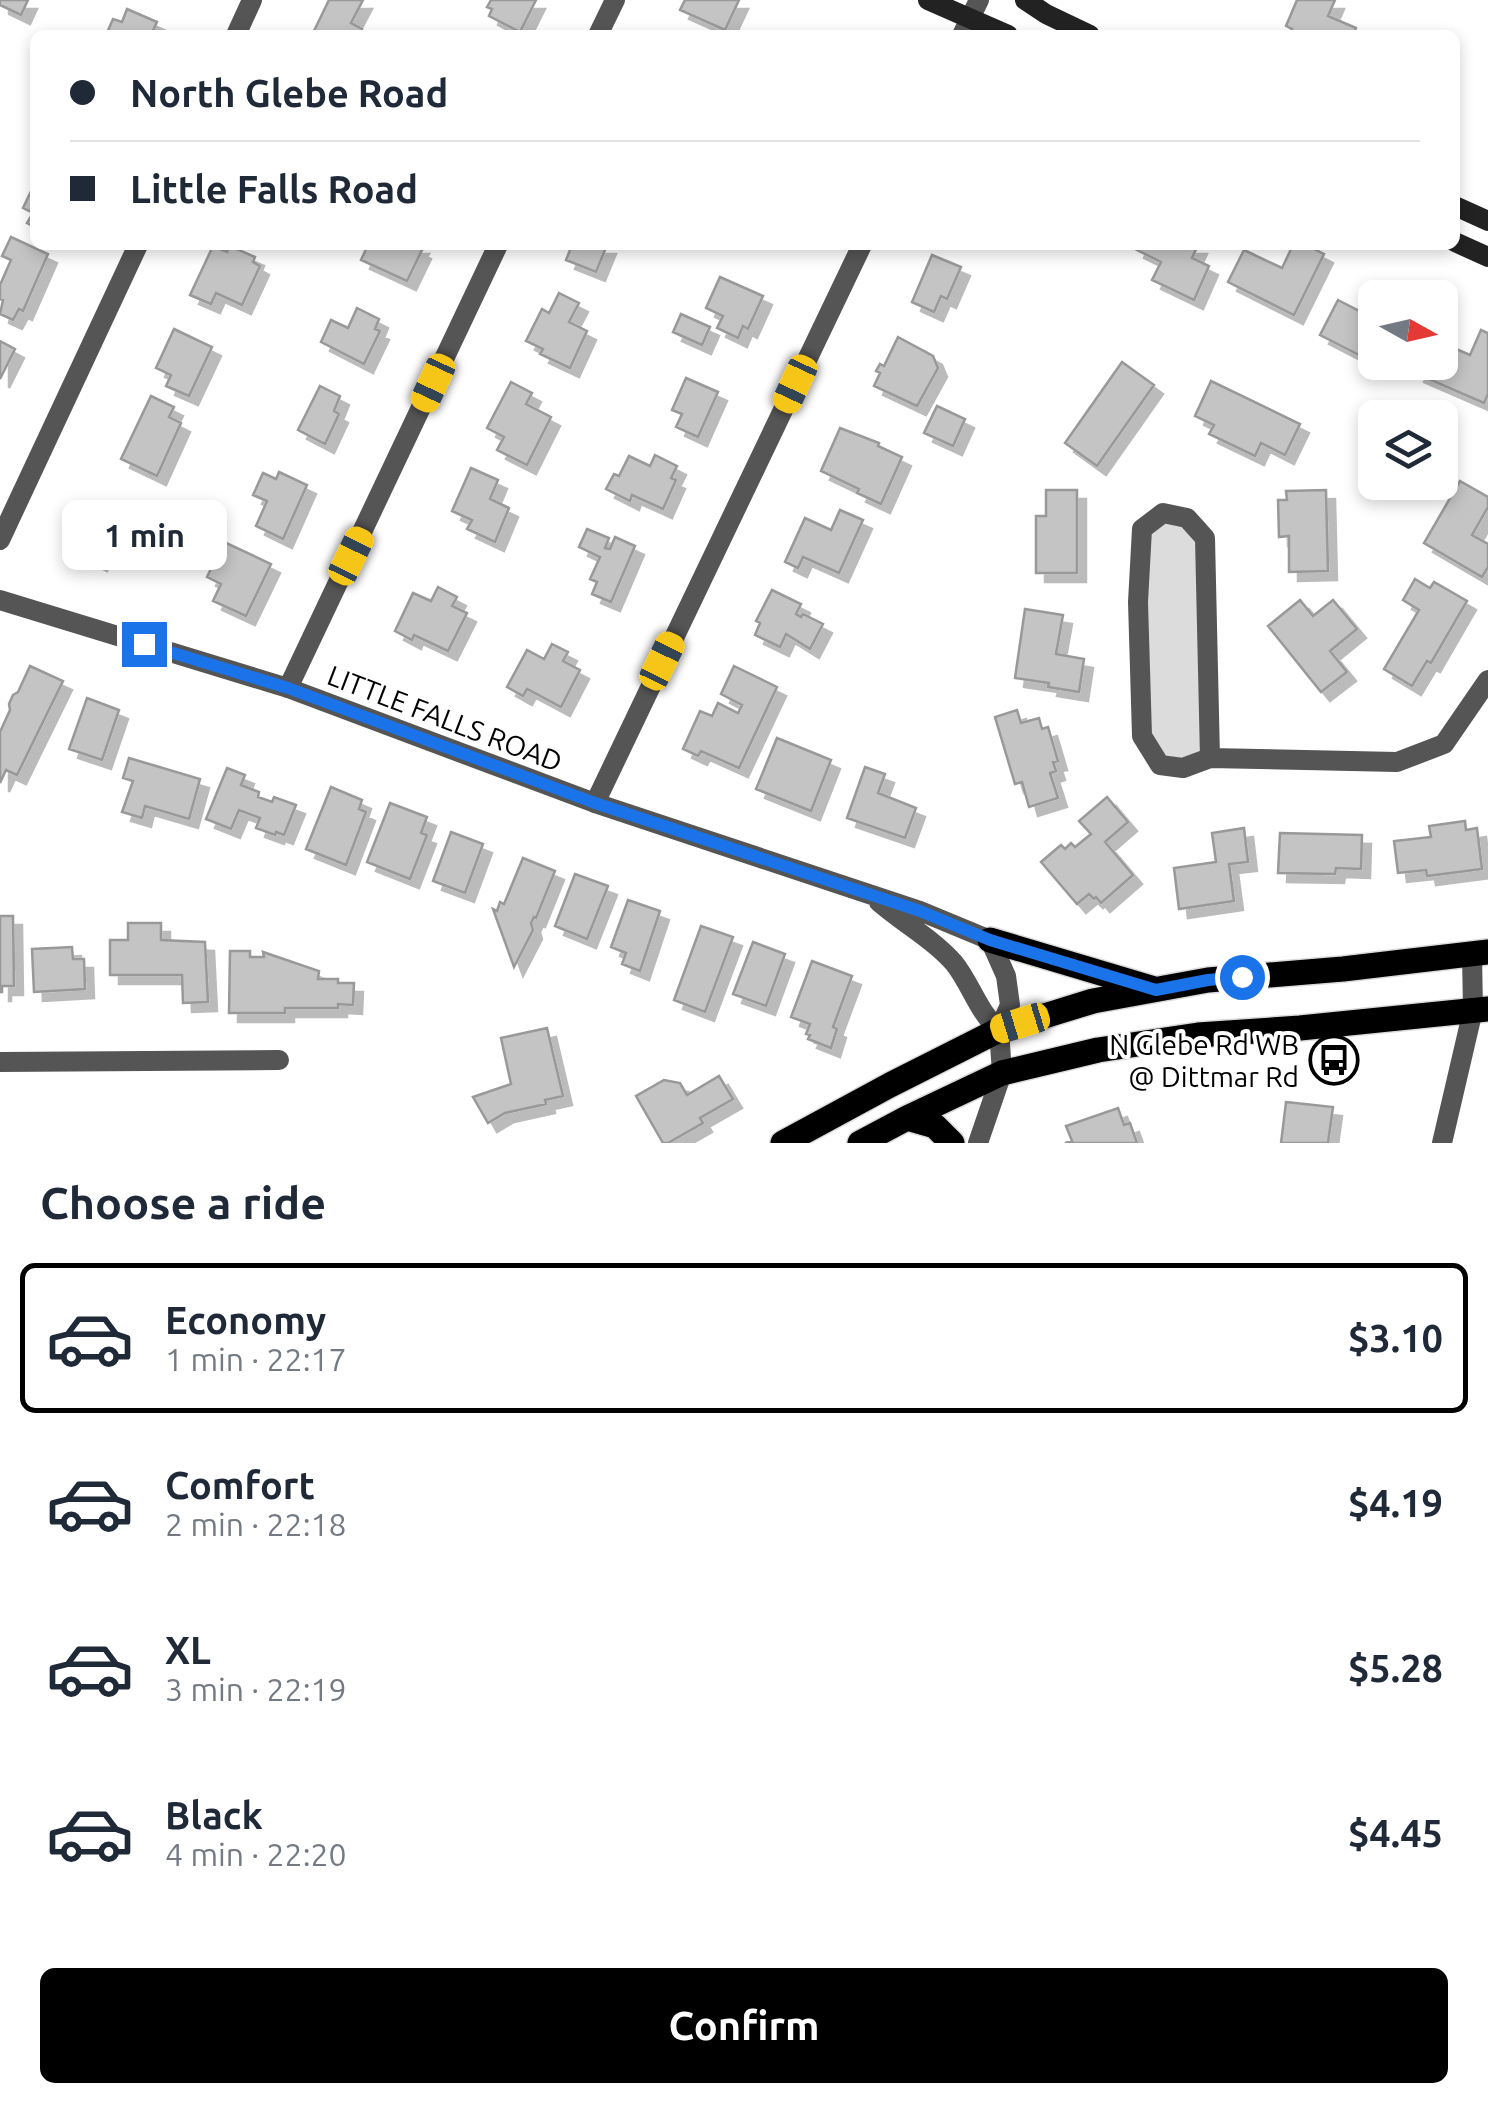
<!DOCTYPE html>
<html lang="en">
<head>
<meta charset="utf-8">
<style>
  :root { --surface:#fff; --page:#f6f6f7; --text:#1f2937; --muted:#747a83; --line:#e0e1e3; --accent:#000 }
  body { margin:0; font-family:Ubuntu,sans-serif; background:var(--page); color:var(--text); height:100vh; display:flex; flex-direction:column; font-size:38px; white-space:nowrap }
  * { box-sizing:border-box; margin:0 }
  p { font-size:32px; color:var(--muted) }
  .icon { flex:none; width:55px; height:55px; fill:none; stroke:currentColor; stroke-width:2; stroke-linecap:round; stroke-linejoin:round }
  .map { position:relative; height:1143px; overflow:hidden }
  .sheet { display:flex; flex-direction:column; background:var(--surface); flex:1 }
  .sheet>* { flex:none }
  .guide { position:absolute; left:30px; top:30px; width:1430px; height:220px; border-radius:15px; box-shadow:0 5px 15px #0003; display:grid; align-content:center; height:220px; padding:0 40px; background:var(--surface) }
  .needle { width:65px; rotate:98deg }
  .buttons { position:absolute; left:1358px; top:280px; display:grid; gap:20px }
  .buttons a { display:grid; place-items:center; width:100px; height:100px; border-radius:15px; background:var(--surface); box-shadow:0 5px 15px #0003; font-size:50px }
  .end { position:absolute; width:45px; height:45px; margin:-22px; border:12px solid #1a73e8; background:#fff; box-shadow:0 0 0 5px #fff }
  .from { border-radius:50% }
  .bubble { position:absolute; height:70px; border-radius:15px; background:var(--surface); box-shadow:0 5px 15px #0003; font-size:32px; font-weight:600; line-height:70px; text-align:center }
  .car { position:absolute; width:30px; height:60px; margin:-30px -15px; border-radius:12px; box-shadow:0 0 8px 2px #0007; background:linear-gradient(#f5c518 24%,#345 0 40%,#f5c518 0 76%,#345 0 86%,#f5c518 0) }
  .guide b { display:flex; align-items:center; gap:35px; height:95px; font-size:38px }
  .guide b+b { border-top:2px solid var(--line) }
  .guide i { width:25px; height:25px; background:var(--text) }
  ul { padding:0; list-style:none }
  li { display:flex; align-items:center; gap:30px; height:150px; margin:0 20px 15px; padding:0 20px; border:5px solid transparent; border-radius:15px }
  li div { flex:1 }
  li b { display:block; font-size:38px }
  li em { font-style:normal; font-weight:600 }
  li.active { border-color:var(--accent) }
  li>.icon { width:90px; height:90px; stroke-width:1.5 }
  h2 { padding:0 40px; font-size:45px; line-height:120px }
  .button { display:flex; gap:20px; margin-top:auto; padding:20px 40px }
  .button a { flex:1; height:115px; border-radius:15px; background:var(--accent); color:#fff; font-size:40px; font-weight:600; line-height:115px; text-align:center }
  .map>svg:first-child { display:block }
</style>
</head>
<body>
<div class="map">
<svg width="1488" height="1143" viewBox="0 0 1488 1143">
  <defs>
    <filter id="shadow"><feDropShadow dx="9" dy="9" stdDeviation="0" flood-color="#0004"/></filter>
  </defs>
  <rect width="100%" height="100%" fill="#fff"/>
  <path fill="#dcdcdc" d="M1163,513l42,25 5,220 -50,7 -18,-29v-207z"/>
  <path fill="#c4c4c4" stroke="#999" stroke-width="2.5" filter="url(#shadow)" d="M0,0h28l-7,15 -21,-10z
    M329,0h34l-12,23 11,6 -3,6h-47z
    M491,0h45l-16,32 -31,-16 3,-7 -5,-2z
    M685,0h54l-14,30 -45,-20z
    M1297,0h38l-7,16 28,12 -3,7h-64l3,-6 -6,-3z
    M127,9l30,13 -6,13h-45l7,-16 9,3z
    M34,185h1v42l-8,-4 6,-10 -10,-5z
    M11,237l37,17 -25,57 -4,-2 -6,11 -13,-6 3,-14 -3,-1v-14l11,-25 -9,-4z
    M368,245h52l-2,3 4,2 -15,31 -46,-21z
    M572,245h35l-11,27 -30,-12z
    M1137,245h61l-6,13 17,8 -15,34 -42,-20 9,-18 -26,-13z
    M1293,245h13l18,9 -30,61 -66,-33 16,-32 38,18z
    M213,246l14,6 3,-6 25,11 -2,5 7,4 -18,39 -26,-12 -5,11 -21,-9z
    M932,255l29,12 -14,32 -6,-3 -7,16 -22,-10z
    M720,277l43,19 -15,33 -5,-3 -5,12 -21,-10 6,-12 -17,-8z
    M559,293l20,10 -10,19 18,9 -17,37 -30,-14 3,-5 -17,-8 16,-32 7,4z
    M1338,300l33,17 4,-9v36l-8,15 -47,-24z
    M357,308l22,11 -4,10 5,2 -16,33 -43,-22 10,-22 17,8z
    M681,314l29,13 -8,18 -29,-13z
    M174,329l38,18 -23,49 -23,-10 5,-11 -15,-7z
    M1481,330l7,3v61l-4,9 -69,-30 5,-11h20v-20l30,13z
    M898,337l35,19 5,12 -21,38 -43,-20 6,-13 -4,-2 4,-7 4,2z
    M0,341l15,8 -15,30z
    M1122,362l32,23 -57,81 -32,-23z
    M686,378l32,14 -20,45 -22,-10 6,-13 -10,-4z
    M1211,381l89,43 -15,31 -24,-12 -6,13 -46,-22 5,-9 -19,-9z
    M511,382l21,11 -6,11 25,13 -24,48 -30,-15 7,-13 -17,-9z
    M320,386l20,10 -6,15 5,3 -14,30 -27,-14z
    M151,396l23,11 -5,10 12,6 -24,53 -36,-17z
    M937,406l28,13 -12,27 -29,-13z
    M840,428l39,15 -1,3 24,11 -21,47 -24,-11 2,-4 -38,-18z
    M655,455l22,11 -6,12 5,2 -13,29 -31,-14 -2,6 -24,-12 8,-15 5,2 10,-20 21,10z
    M471,468l27,12 -8,19 19,9 -14,34 -28,-13 5,-9 -20,-9z
    M279,472l28,13 -24,54 -27,-13 11,-25 -14,-6 10,-22 13,6z
    M1460,481l28,16v10l-16,28 16,9v23l-6,10 -58,-34z
    M1046,490h31v83h-41v-57h10z
    M1326,490l2,81 -39,1v-36l-10,1 -1,-37h9l-1,-9z
    M92,503l28,13 -22,46 -28,-14z
    M840,510l23,10 -24,53 -36,-16 -5,11 -13,-6 20,-44 26,12z
    M587,529l22,9 -4,10 5,1 5,-12 20,9 -24,56 -19,-8 5,-12 -7,-3 10,-22 -21,-10z
    M224,542l47,22 -25,52 -33,-15 8,-17 -14,-7z
    M1415,579l15,9 4,-6 33,19 -36,62 -4,-2 -15,25 -28,-17 35,-59 -16,-10z
    M438,587l19,10 -5,9 15,7 -19,38 -34,-16 -2,5 -17,-9 18,-38 18,8z
    M772,590l29,14 -5,10 5,3 2,-3 20,10 -13,25 -24,-15 -6,13 -25,-12 5,-12 -4,-2z
    M1300,600l13,16 20,-16 24,29 -27,22 17,21 -26,20 -53,-66z
    M1025,609l38,6 -7,39 28,5 -5,33 -31,-5 1,-4 -34,-5z
    M552,644l16,8 -5,9 17,9 -19,37 -34,-18 -4,7 -16,-9 20,-37 17,9z
    M30,666l33,15 -46,94 -11,-5 -6,13v-51l10,-22 -1,-6 4,-9 5,-3z
    M734,666l43,21 -38,81 -38,-17 -3,5 -15,-7 17,-38 12,5 6,-13 20,10 4,-8 -21,-11z
    M87,698l32,12 -17,50 -33,-11z
    M1017,710l4,13 18,-5 3,11 6,-2 10,34 -5,1 3,9 -6,2 8,25 -29,9 -7,-25 -7,2 -20,-67z
    M777,738l54,22 -20,51 -55,-22z
    M129,758l71,21 -11,40 -44,-13 -3,12 -20,-6 11,-31 -10,-3z
    M865,767l20,7 -7,19 38,15 -11,30 -58,-20z
    M227,768l18,7 -4,10 18,7 -1,5 14,5 2,-5 22,8 -12,30 -8,-3 -1,3 -19,-7 4,-10 -21,-8 -8,19 -25,-10z
    M331,787l31,13 -3,9 7,3 -20,53 -40,-16z
    M1107,797l21,25 -23,20 28,33 -32,28 -5,-6 -2,2 -5,-5 -12,10 -36,-42 20,-17 4,4 6,-6 4,4 16,-13 -12,-13z
    M390,803l37,14 -6,16 6,2 -17,44 -43,-17z
    M1465,821l1,9 11,-2 5,41 -55,7 -1,-6 -28,3 -4,-32 37,-4 -2,-11z
    M1244,828l4,34 -19,2 5,37 -55,8 -5,-41 42,-6 -4,-29z
    M451,832l32,12 -18,49 -32,-12z
    M1280,833l82,2 -1,34 -25,-1 -1,6 -57,-1z
    M523,858l32,13 -19,47 -2,-1 -3,6 2,7 -19,37 -21,-58 4,2 3,-9 4,2z
    M575,874l33,12 -21,53 -32,-13z
    M628,900l32,11 -20,60 -18,-7 4,-11 -15,-6z
    M0,916h13l1,70h-12v6h-2z
    M128,923h33v17l44,2 3,60 -25,1 -1,-28h-72v-35h18z
    M701,926l32,11 -28,75 -31,-12z
    M753,942l32,12 -19,52 -33,-12z
    M72,947l1,12h11l1,30 -51,3 -2,-43z
    M230,951h20v6h14l-1,-5 56,19 -1,8h20v4h16l-1,22 -15,-1v4h-53v5h-56z
    M812,961l40,15 -19,51 4,2 -6,19 -23,-9 2,-4 -4,-1 4,-10 -19,-7z
    M547,1028l16,68 -18,4 1,4 -41,9 -17,10 -15,-26 38,-13 -10,-46z
    M719,1076l14,23 -33,19 3,5 -35,20h-5l-27,-47 28,-16 16,3 7,12z
    M1286,1102l47,5 -5,36h-47z
    M1118,1108l6,17 6,-2 7,20h-72l7,-2 -6,-15z"/>
  <g fill="none" stroke-linecap="round" stroke-linejoin="round">
    <g stroke="#dbdbdb" stroke-width="28">
      <path id="primary" d="M990,940l161,48
        M907,1118l28,8 17,17
        M783,1143l107,-58 109,-55 94,-29 115,-21 135,-11 145,-17
        M860,1143l47,-25 95,-45 96,-23 100,-15 102,-7 188,-19"/>
    </g>
    <path stroke="#555" stroke-width="20" d="M236,35l16,-35
      M598,35l17,-35
      M962,35l17,-35
      M0,540l138,-295
      M288,688l210,-443
      M1210,758l-5,-220 -18,-20 -24,-5 -21,16 -4,73 4,134 18,29 23,3 27,-10 187,4 47,-18 44,-64
      M595,803l267,-558
      M0,1062l279,-2
      M1442,1143l31,-133 -1,-56"/>
    <path stroke="#555" stroke-width="20" d="M0,600l288,88 307,115 325,108 70,29 16,36 4,29 -11,25 3,43 -24,70
      M879,902c24,21 54,37 75,61 17,21 24,49 45,67"/>
    <path stroke="#222" stroke-width="20" d="M928,0l80,35
      M1025,0l21,14 44,21
      M1455,206l33,15
      M1455,242l33,15"/>
    <use href="#primary" stroke="#000" stroke-width="25"/>
  </g>
  <g fill="none" stroke-linecap="round" stroke-linejoin="round">
    <path stroke="#1a73e8" stroke-width="12" d="M144,644l144,44 307,115 325,108 70,29 166,50 52,-10 34,-3"/>
  </g>
  <defs>
    <g id="bus-ring" transform="scale(2.5)"><circle r="9.5" fill="#fff" stroke="#000" stroke-width="1.5"/><path d="M-5-6H5V4H4V6H2V4H-2V6H-4V4H-5ZM-3.5-4V0h7V-4ZM-3.5 1.2v1.5H-2V1.2ZM2 1.2v1.5H3.5V1.2Z" fill="#000"/></g>
  </defs>
  <g fill-rule="evenodd">
    <use href="#bus-ring" x="1334" y="1060"/>
  </g>
  <g text-anchor="middle" dominant-baseline="central" stroke-width="8" stroke-linejoin="round" paint-order="stroke">
    <g font-size="28" fill="#000" stroke="#fff">
      <text transform="translate(445 718) rotate(21)">LITTLE FALLS ROAD</text>
    </g>
    <g font-size="28" fill="#000" stroke="#fff" text-anchor="end">
      <text x="1299" y="1044">N Glebe Rd WB<tspan x="1299" dy="32">@ Dittmar Rd</tspan></text>
    </g>
  </g>
</svg>
<div class="buttons">
<a><svg class="needle" viewBox="-14 -14 28 28"><path d="M0-13l5 13h-10z" fill="#e53935"/><path d="M0 13l5-13h-10z" fill="#747a83"/></svg></a>
<a><svg class="icon" aria-label="layers" viewBox="0 0 24 24"><path d="M12 4l9 5-9 5-9-5zM3 14l9 5 9-5"/></svg></a>
</div>
<i class="end from" style="left:1242px;top:977px"></i>
<i class="end" style="left:144px;top:644px"></i>
<div class="bubble" style="left:62px;top:500px;width:165px">1 min</div>
<i class="car" style="left:433px;top:383px;rotate:205deg"></i>
<i class="car" style="left:795px;top:384px;rotate:205deg"></i>
<i class="car" style="left:351px;top:556px;rotate:26deg"></i>
<i class="car" style="left:662px;top:661px;rotate:26deg"></i>
<i class="car" style="left:1020px;top:1023px;rotate:253deg"></i>
<div class="guide">
<b><i class="from"></i>North Glebe Road</b>
<b><i></i>Little Falls Road</b>
</div>
</div>
<section class="sheet">
<h2>Choose a ride</h2>
<ul>
<li class="active"><svg class="icon" aria-label="car" viewBox="0 0 24 24"><path d="M5 17H2v-5l4-1 3-4h7l3 4 3 1v5h-3M9 17h6M6 11h13"/><circle cx="7" cy="17" r="2"/><circle cx="17" cy="17" r="2"/></svg><div><b>Economy</b><p>1 min · 22:17</p></div><em>$3.10</em></li>
<li><svg class="icon" aria-label="car" viewBox="0 0 24 24"><path d="M5 17H2v-5l4-1 3-4h7l3 4 3 1v5h-3M9 17h6M6 11h13"/><circle cx="7" cy="17" r="2"/><circle cx="17" cy="17" r="2"/></svg><div><b>Comfort</b><p>2 min · 22:18</p></div><em>$4.19</em></li>
<li><svg class="icon" aria-label="car" viewBox="0 0 24 24"><path d="M5 17H2v-5l4-1 3-4h7l3 4 3 1v5h-3M9 17h6M6 11h13"/><circle cx="7" cy="17" r="2"/><circle cx="17" cy="17" r="2"/></svg><div><b>XL</b><p>3 min · 22:19</p></div><em>$5.28</em></li>
<li><svg class="icon" aria-label="car" viewBox="0 0 24 24"><path d="M5 17H2v-5l4-1 3-4h7l3 4 3 1v5h-3M9 17h6M6 11h13"/><circle cx="7" cy="17" r="2"/><circle cx="17" cy="17" r="2"/></svg><div><b>Black</b><p>4 min · 22:20</p></div><em>$4.45</em></li>
</ul>
<div class="button"><a>Confirm</a></div>
</section>
</body>
</html>
